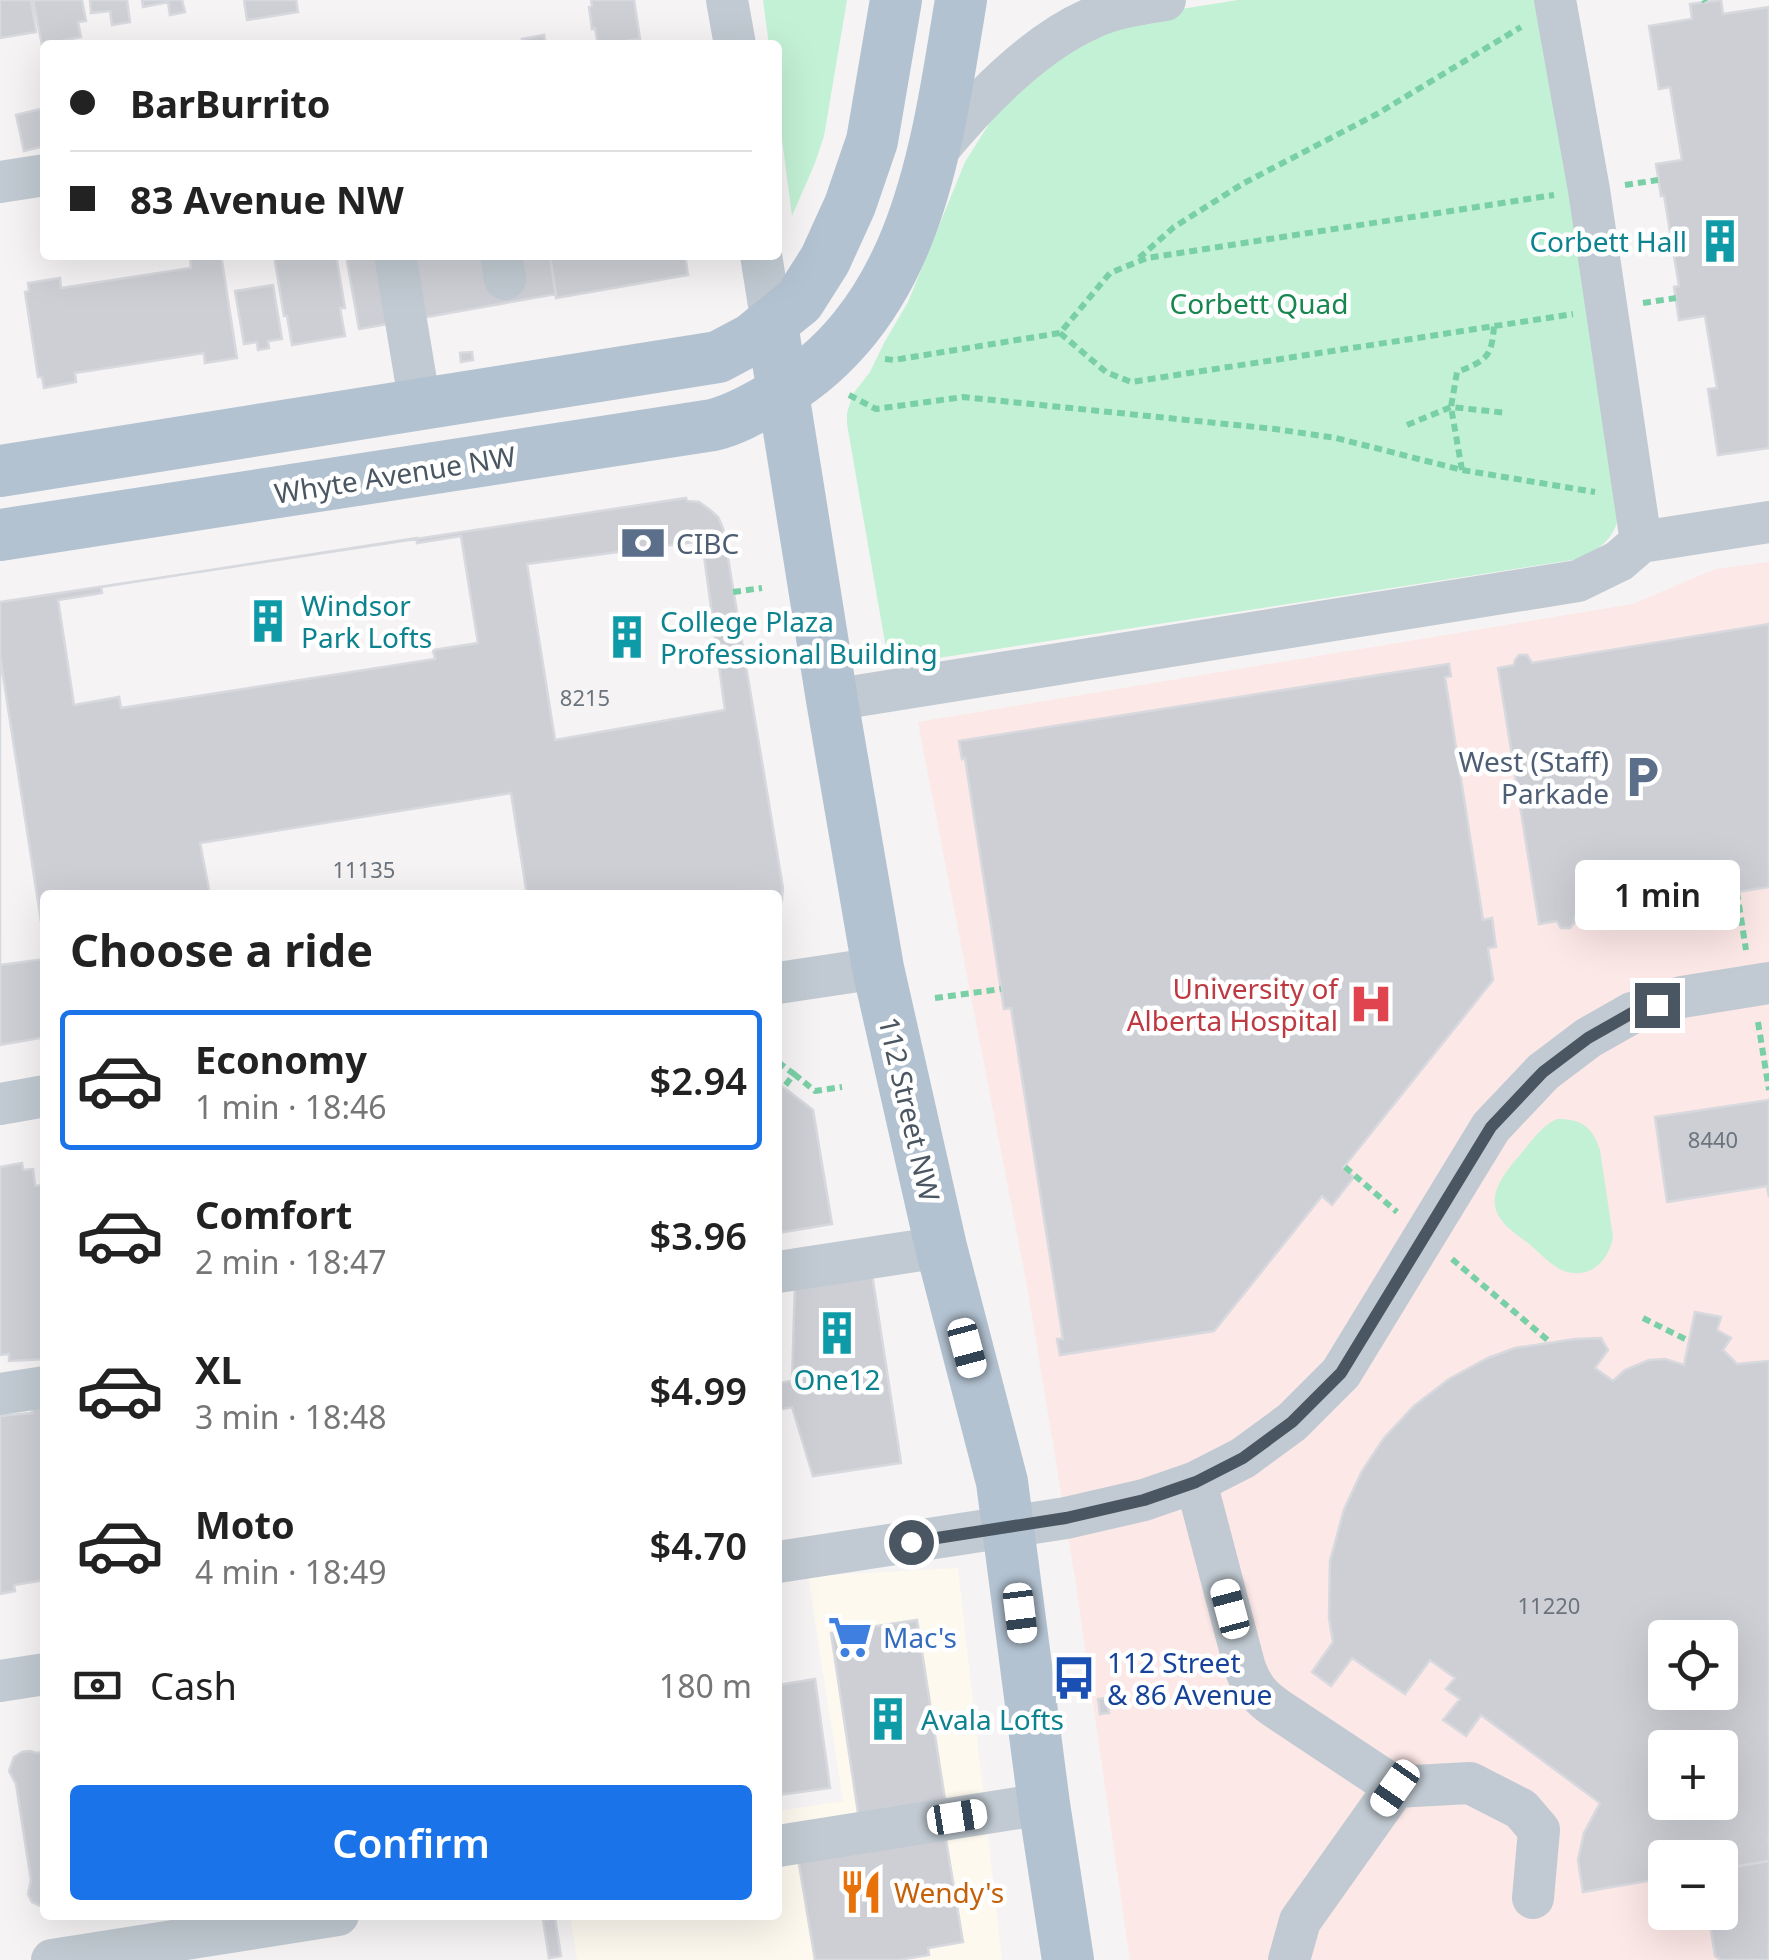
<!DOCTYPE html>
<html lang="en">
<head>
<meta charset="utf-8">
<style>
  :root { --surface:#fff; --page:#f2f2f2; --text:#222; --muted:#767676; --line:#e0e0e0; --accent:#1a73e8 }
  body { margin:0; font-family:"Noto Sans",sans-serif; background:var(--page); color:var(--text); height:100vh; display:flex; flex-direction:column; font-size:38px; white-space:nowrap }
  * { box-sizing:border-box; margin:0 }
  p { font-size:32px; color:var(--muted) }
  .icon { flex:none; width:55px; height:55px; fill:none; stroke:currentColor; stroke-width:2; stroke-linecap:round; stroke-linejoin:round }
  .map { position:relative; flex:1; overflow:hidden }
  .side { position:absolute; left:40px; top:890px; width:742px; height:1030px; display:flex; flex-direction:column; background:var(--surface); border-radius:10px; box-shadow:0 10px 40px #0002 }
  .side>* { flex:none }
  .top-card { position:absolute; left:40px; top:40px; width:742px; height:220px; border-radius:10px; box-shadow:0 10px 40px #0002; display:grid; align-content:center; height:220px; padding:0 30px; background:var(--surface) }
  .fabs { position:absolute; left:1648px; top:1620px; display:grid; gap:20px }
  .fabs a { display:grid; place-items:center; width:90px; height:90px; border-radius:10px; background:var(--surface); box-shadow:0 10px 40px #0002; font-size:50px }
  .end { position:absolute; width:45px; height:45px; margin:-22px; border:12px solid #4a5661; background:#fff; box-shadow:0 0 0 5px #fff }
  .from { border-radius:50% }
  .bubble { position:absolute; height:70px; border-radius:10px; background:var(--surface); box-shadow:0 10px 40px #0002; font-size:32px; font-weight:600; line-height:70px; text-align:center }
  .car { position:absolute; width:30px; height:60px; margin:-30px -15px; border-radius:12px; box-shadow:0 0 8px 2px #0007; background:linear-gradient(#fff 24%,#345 0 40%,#fff 0 76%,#345 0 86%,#fff 0) }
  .top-card b { display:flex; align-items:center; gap:35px; height:95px; font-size:38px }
  .top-card b+b { border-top:2px solid var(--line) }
  .top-card i { width:25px; height:25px; background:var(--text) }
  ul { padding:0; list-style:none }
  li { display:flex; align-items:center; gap:30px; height:140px; margin:0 20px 15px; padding:0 10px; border:5px solid transparent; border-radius:10px }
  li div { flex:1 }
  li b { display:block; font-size:38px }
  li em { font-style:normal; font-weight:600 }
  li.current { border-color:var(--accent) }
  li>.icon { width:90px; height:90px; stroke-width:1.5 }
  h2 { padding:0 30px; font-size:45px; line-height:120px }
  .pay { display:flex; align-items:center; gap:25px; height:110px; padding:0 30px; font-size:38px }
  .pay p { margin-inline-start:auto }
  .cta { display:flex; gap:20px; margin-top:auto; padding:20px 30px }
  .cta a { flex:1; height:115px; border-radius:10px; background:var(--accent); color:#fff; font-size:40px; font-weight:600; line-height:115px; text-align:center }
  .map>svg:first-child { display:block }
</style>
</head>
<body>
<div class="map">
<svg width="1769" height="1960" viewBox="0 0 1769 1960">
  <rect width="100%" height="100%" fill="#f5f3f3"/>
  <path fill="#fdf9ef" d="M958,1568l44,392h-425l-7,-45h208v-104l65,-10 -35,-225z"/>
  <path fill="#fce8e6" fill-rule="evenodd" d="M1769,562v1398h-639l-54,-376 -49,-299 -109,-563 715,-118 82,-35zM1665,1638h55v54h-55zM1665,1748h55v54h-55zM1665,1858h55v54h-55z"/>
  <path fill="#c3f1d5" d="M763,0h84l-23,136 -9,27 -23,53 -14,-107v-64h-9z
    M1238,0h302l79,516c-6,24 -19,33 -40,43l-673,104h-8l-11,-9 -40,-230v-11l6,-19 17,-22 14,-29 24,-41 57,-140 24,-38 25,-30 71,-53 71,-28z
    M1557,1119c24,0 35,7 43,31l13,87c-4,23 -22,43 -49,34 -12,-4 -26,-20 -36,-28 -12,-9 -27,-18 -32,-33 -6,-20 11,-40 23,-54 12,-14 21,-29 38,-37z"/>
  <path fill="#cdcfd5" stroke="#d7d9de" stroke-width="2.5" fill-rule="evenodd" d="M0,0h31l5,32 -36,6z
    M33,0h49l4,21 -8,1 3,15 -39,8z
    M90,0h37l3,22 -18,3 -2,-14 -19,2z
    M142,0h40l3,12 -15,3 -2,-13 -25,5z
    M244,0h52l2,12 -51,8z
    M591,0h43l6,39 -42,6 -3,-17 -3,1 -3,-22 3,-1z
    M1721,0l2,14 46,-7v441l-51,7 -10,-66 9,-1 -12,-72 -26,4 -5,-33 5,-1 -15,-91 -3,1 -5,-32 26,-4 -12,-73 -11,2 -10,-63 43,-7 -2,-15z
    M544,35l2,10h-23l-1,-6z
    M45,108v38l-21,5 -8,-36z
    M210,255h11l16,103 -32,5 -1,-10 -129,20 1,9 -32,6 -2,-11h-4l-13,-85 4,-1 -1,-8 32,-5 1,10 130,-20 -1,-10z
    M274,255h62l9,53h-5l5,28 -53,9 -5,-29h-3z
    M346,255h204l6,39 -197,35z
    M550,255h135l3,20 -132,23z
    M273,285l9,54 -14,2 1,7 -11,2 -1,-8 -13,2 -9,-53z
    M472,352l1,8 -12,2 -1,-9z
    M686,498l1,3 12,1 10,7 9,8 5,11 60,360 -1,12 -4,12v-17h-733v142l-45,8v-443z
    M461,536l17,107 -45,7 2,9 -314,49 -2,-11 -45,8 -16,-105 44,-7 -1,-6 316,-49v5z
    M702,541l23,169 -170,30 -28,-176z
    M1769,624v263l-194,30v5l-5,6h-9l-4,-7 -18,3 -41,-256 16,-3 1,-5 4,-5h8l5,8z
    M0,656l45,291v12l-45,6z
    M1449,664l2,12 -6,1 38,243 9,-2 4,29 -8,1 5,32 -150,188 11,9 -22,28 -10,-9 -108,135 -154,24 -3,-16h6l-52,-331 -7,1 -39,-251 -3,1 -3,-18z
    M511,793l16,102h-317l-10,-52z
    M778,1083l35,27 19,114 -54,9z
    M1769,1100v97l-2,-11 -100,16 -12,-85z
    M22,1163l1,7 10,-1 2,17 10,-1v174l-36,2v-7l-9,1v-188z
    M872,1274l29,189 -88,13 -21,-69 -14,3v-27l14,-2 3,-95z
    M1695,1312l26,5 -4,13 14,8 -8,12 14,14 32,-3v500l-49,8v-11h-55v20l-82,14 -5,-32 6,-27 16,-30 -119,-88 -15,21 -23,-16 17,-21 -14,-10 9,-11 -25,-18 -25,34 -53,-36 -21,28 -19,-14 21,-30 -4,-24 1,-57 14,-51 18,-39 22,-33 30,-32 35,-27 39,-21 27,-10 60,-9 26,-1 7,12 -13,18 18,13 12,-11 24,-10 16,-1 19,6zM1665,1638h55v54h-55zM1665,1748h55v54h-55z
    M45,1407v173l-31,5 1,6 -15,3v-178l32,-3v-4z
    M917,1620l29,186 -87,13 -28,-186z
    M815,1679l15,109 -52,7v-110z
    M1107,1698l2,15 -9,1 -2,-15z
    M30,1751l6,2 9,-1v156l-13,-6 -4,-8 3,-14 -15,-96 -7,-13 5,-14 8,-5z
    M945,1834l18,108 -35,6 1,7 -31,5h-83l-17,-102z
    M1769,1861v99h-48l-6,-4 -7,-44h12v-43z
    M555,1918l6,38 -12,2 -6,-38z"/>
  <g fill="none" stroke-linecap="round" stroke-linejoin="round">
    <path stroke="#7ad0a6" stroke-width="6" stroke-dasharray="8 5" stroke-linecap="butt" d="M1704,0l1,2
      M1625,185l33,-5
      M1139,258l35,-31 70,-44 133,-69 144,-87
      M1643,303l33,-5
      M1060,333l46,39 25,10 442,-68
      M885,359l9,1 166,-27 50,-60 37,-15 407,-63
      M849,395l27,14 87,-12 312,32 61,9 126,32 133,22
      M1407,425l44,-18 56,6
      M1462,470l-11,-63 6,-35c29,-11 35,-15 37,-46
      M733,592l29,-4
      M1737,892l9,58
      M935,998l66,-9
      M1758,1022l11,68
      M778,1062l16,12 -10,13
      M794,1074l21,17 27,-4
      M1345,1167l52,45
      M1452,1259l98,83
      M1643,1318l46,23"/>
    <path stroke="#c1cad2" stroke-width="42" d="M727,0l8,45
      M1555,0l34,190 52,352
      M933,156c40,-49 98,-111 157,-137 22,-11 50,-15 75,-19
      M0,182l45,-7
      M395,255l25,150
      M501,255l4,24
      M761,255l11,69
      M832,700l746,-119 41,-20 22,-19 128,-20
      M778,983l100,-15
      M0,1104l45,-8
      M778,1272l163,-25
      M0,1394l45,-7
      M1196,1482l49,186c7,19 15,29 31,40l119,79 -95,134 -11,39
      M778,1562l288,-44 78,-18 52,-18 47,-24 49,-36 49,-49 150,-246 52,-55 45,-34 44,-25 50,-16 87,-14
      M0,1681l45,-7
      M1395,1787l75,-4 51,26 18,21 -6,68
      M778,1846l266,-42
      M52,1960l286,-45"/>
    <path stroke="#b3c2d1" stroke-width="52" d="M772,324l60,376 46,268 63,279 61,235 42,322 24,156
      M0,471l718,-114 34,-18 47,-38 26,-41 25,-55 22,-64 24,-141
      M0,535l713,-110c20,-5 38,-15 56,-25 148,-82 167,-249 192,-400"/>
  </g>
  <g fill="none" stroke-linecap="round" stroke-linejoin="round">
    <path stroke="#4a5661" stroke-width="12" d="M911,1542l155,-24 78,-18 52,-18 47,-24 49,-36 49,-49 150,-246 52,-55 45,-34 44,-25 25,-8"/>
  </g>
  <defs>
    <g id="building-bare" transform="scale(3.45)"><path d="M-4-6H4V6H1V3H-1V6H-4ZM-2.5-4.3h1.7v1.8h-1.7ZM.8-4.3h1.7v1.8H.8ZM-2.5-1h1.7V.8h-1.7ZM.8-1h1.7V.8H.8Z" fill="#0f9aa8" stroke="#fff" stroke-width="2.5" paint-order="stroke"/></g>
    <g id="bank-bare" transform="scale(3.45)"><path d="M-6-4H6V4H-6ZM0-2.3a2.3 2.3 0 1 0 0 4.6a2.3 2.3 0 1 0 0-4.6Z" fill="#5c6f8a" stroke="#fff" stroke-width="2.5" paint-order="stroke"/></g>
    <g id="parking-bare" transform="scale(3.45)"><path d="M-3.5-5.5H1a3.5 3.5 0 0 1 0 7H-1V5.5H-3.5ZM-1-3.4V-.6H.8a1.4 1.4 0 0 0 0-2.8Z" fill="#5c6f8a" stroke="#fff" stroke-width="2.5" paint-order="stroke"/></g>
    <g id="hospital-bare" transform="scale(3.45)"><path d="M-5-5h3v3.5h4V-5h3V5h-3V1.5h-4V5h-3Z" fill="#e0444e" stroke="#fff" stroke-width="2.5" paint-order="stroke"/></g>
    <g id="supermarket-bare" transform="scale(3.45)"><path d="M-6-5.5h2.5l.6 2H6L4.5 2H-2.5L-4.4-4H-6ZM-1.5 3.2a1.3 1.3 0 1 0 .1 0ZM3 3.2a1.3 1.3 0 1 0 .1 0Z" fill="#3f7fe0" stroke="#fff" stroke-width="2.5" paint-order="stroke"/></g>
    <g id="bus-bare" transform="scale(3.45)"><path d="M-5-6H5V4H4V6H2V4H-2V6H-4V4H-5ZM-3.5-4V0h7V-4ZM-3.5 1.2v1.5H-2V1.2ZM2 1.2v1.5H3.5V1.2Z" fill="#1a4fb4" stroke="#fff" stroke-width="2.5" paint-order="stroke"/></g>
    <g id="restaurant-bare" transform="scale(3.45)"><path d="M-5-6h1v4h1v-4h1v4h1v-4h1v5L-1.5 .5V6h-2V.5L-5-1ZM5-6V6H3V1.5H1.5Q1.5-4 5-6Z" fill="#e8710a" stroke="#fff" stroke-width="2.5" paint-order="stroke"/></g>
  </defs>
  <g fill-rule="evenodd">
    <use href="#building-bare" x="1720" y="241"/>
    <use href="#bank-bare" x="643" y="543"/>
    <use href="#building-bare" x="268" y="621"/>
    <use href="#building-bare" x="627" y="637"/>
    <use href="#parking-bare" x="1642" y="777"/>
    <use href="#hospital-bare" x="1371" y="1004"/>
    <use href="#building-bare" x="837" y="1333"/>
    <use href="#supermarket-bare" x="850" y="1637"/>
    <use href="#bus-bare" x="1074" y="1678"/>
    <use href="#building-bare" x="888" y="1719"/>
    <use href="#restaurant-bare" x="861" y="1892"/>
  </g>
  <g text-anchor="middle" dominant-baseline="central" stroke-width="9" stroke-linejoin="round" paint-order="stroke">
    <g font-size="22" fill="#6b747e">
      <text x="585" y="697">8215</text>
      <text x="364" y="869">11135</text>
      <text x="1713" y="1139">8440</text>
      <text x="1549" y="1605">11220</text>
    </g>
    <g font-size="28" fill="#0d838f" stroke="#fff" text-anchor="start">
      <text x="1687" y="241" text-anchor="end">Corbett Hall</text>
      <text x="301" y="605">Windsor<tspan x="301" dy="32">Park Lofts</tspan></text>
      <text x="660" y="621">College Plaza<tspan x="660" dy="32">Professional Building</tspan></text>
      <text x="837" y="1379" text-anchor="middle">One12</text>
      <text x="921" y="1719">Avala Lofts</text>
    </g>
    <g font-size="28" fill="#17864f" stroke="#fff">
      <text x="1259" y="303">Corbett Quad</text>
    </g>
    <g font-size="28" fill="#4a5661" stroke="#fff">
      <text transform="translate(395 474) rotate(-9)">Whyte Avenue NW</text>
      <text transform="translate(910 1109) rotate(77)">112 Street NW</text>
    </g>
    <g font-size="28" fill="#4e5e75" stroke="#fff" text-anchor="start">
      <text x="676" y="543">CIBC</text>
      <text x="1609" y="761" text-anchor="end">West (Staff)<tspan x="1609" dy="32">Parkade</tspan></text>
    </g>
    <g font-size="28" fill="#be3a42" stroke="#fff" text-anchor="end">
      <text x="1338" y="988">University of<tspan x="1338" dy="32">Alberta Hospital</tspan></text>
    </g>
    <g font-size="28" fill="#366cbe" stroke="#fff" text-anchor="start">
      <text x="883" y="1637">Mac's</text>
    </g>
    <g font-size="28" fill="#164399" stroke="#fff" text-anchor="start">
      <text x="1107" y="1662">112 Street<tspan x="1107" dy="32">&amp; 86 Avenue</tspan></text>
    </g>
    <g font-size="28" fill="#c56008" stroke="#fff" text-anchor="start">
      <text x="894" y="1892">Wendy's</text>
    </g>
  </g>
</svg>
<div class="fabs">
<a><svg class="icon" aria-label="locate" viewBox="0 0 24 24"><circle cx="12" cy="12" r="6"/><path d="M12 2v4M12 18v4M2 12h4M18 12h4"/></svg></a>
<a>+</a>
<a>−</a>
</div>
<i class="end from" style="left:911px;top:1542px"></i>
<i class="end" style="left:1657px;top:1005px"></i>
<div class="bubble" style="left:1575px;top:860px;width:165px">1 min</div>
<i class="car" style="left:967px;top:1348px;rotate:165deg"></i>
<i class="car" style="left:1230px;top:1609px;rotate:345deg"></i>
<i class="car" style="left:1020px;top:1613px;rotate:173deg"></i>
<i class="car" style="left:1395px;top:1788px;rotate:215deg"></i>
<i class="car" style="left:957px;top:1817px;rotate:81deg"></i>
<div class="top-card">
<b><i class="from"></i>BarBurrito</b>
<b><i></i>83 Avenue NW</b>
</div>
<section class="side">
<h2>Choose a ride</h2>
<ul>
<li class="current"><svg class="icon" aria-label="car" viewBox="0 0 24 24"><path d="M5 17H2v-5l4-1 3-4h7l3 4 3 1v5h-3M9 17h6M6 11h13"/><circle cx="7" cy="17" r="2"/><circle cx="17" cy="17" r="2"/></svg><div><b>Economy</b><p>1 min · 18:46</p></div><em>$2.94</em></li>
<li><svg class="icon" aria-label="car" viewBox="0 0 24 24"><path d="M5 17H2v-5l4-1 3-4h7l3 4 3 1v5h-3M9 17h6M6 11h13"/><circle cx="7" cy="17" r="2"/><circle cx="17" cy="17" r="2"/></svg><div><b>Comfort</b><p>2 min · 18:47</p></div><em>$3.96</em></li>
<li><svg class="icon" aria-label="car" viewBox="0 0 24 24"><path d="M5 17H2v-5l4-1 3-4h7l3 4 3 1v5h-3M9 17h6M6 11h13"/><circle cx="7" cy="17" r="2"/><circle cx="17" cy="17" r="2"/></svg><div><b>XL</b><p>3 min · 18:48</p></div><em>$4.99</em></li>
<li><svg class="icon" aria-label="car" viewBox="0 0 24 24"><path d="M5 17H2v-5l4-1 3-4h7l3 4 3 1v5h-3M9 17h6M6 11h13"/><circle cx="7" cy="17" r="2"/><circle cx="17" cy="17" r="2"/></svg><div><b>Moto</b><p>4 min · 18:49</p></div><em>$4.70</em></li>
</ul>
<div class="pay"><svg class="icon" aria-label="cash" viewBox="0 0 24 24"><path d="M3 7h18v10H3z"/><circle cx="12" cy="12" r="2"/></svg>Cash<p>180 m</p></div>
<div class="cta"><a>Confirm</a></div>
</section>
</div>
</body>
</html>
